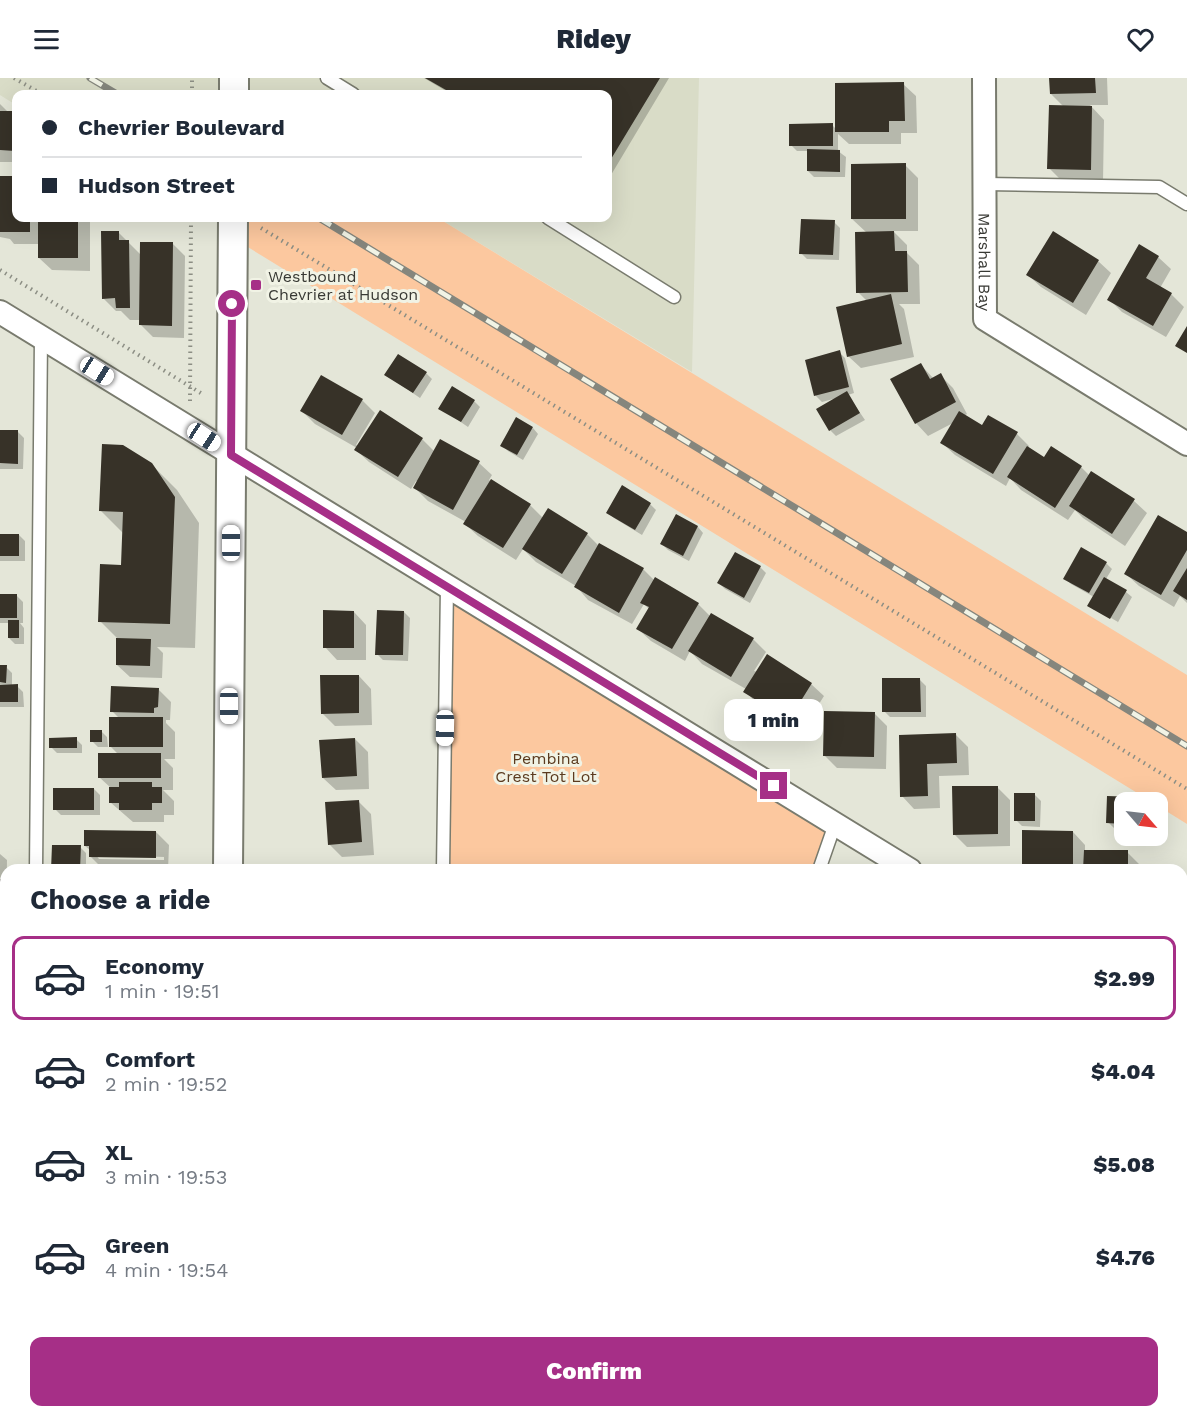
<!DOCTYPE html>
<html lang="en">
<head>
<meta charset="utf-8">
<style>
  :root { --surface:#fff; --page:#f2f2f3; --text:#1f2937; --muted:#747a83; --line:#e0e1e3; --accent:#a62f87 }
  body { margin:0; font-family:"Work Sans",sans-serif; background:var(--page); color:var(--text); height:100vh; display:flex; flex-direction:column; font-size:22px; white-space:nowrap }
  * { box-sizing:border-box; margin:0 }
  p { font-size:20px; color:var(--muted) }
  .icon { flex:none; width:33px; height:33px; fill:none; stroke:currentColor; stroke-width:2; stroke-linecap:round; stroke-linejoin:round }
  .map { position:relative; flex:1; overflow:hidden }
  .sheet { position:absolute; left:0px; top:786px; width:1188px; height:554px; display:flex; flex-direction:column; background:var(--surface); border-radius:18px 18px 0 0; box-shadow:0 6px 24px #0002 }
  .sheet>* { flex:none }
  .top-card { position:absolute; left:12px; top:12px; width:600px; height:132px; border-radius:12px; box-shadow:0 6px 24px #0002; display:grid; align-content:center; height:132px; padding:0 30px; background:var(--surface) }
  .needle { width:39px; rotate:118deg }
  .controls { position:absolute; left:1114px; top:714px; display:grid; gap:12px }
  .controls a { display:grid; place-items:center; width:54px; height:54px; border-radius:12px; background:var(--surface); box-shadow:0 6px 24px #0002; font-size:30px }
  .end { position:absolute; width:27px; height:27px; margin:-14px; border:8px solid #a62f87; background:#fff; box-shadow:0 0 0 3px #fff }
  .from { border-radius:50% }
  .bubble { position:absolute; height:42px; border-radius:12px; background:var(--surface); box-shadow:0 6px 24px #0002; font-size:20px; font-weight:800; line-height:42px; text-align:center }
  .car { position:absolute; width:18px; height:36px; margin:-18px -9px; border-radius:8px; box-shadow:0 0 4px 2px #0007; background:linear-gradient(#fff 24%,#345 0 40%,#fff 0 76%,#345 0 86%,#fff 0) }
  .top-card b { display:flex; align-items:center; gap:21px; height:57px; font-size:22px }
  .top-card b+b { border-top:2px solid var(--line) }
  .top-card i { width:15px; height:15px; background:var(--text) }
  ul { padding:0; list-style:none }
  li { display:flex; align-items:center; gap:18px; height:84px; margin:0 12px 9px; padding:0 18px; border:3px solid transparent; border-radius:12px }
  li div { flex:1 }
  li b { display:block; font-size:22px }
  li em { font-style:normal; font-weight:800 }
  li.current { border-color:var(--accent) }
  li>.icon { width:54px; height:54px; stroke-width:1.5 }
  h2 { padding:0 30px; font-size:27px; line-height:72px }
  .cta { display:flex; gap:12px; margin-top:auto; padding:12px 30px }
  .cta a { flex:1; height:69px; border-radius:12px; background:var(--accent); color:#fff; font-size:24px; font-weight:800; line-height:69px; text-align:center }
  header { display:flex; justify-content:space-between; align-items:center; height:78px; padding:0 30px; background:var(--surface); font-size:27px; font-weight:800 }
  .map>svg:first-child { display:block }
</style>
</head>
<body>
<header><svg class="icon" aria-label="menu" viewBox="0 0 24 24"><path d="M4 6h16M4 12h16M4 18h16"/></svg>Ridey<svg class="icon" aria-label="heart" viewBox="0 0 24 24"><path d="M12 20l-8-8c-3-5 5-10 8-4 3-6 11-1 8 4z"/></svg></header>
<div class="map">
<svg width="1187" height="1339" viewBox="0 0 1187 1339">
  <rect width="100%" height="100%" fill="#e4e6d8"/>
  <path fill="#d9dcc7" d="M0,0h699l-7,294 -254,-154h170v-124h-592v11l-16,-10z
    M0,1224l6,5v105h127l7,5h-140z
    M437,1334h375v5h-375z"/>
  <path fill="#fcc89f" d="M233,140h205l749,457v149l-29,-18v-4h-6l-919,-564z
    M447,508l388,238 -16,46h-376z"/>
  <path fill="#0003" fill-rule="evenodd" d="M424,0h245l-61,102v-86h-157z
    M1050,0h57l1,27h-18l14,15 -1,62 -41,-1 -13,-13 15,-61 -13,-13z
    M903,6l13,12 1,37h-16v11h-52l-11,-10v17l8,6 -1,20h-31l-6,-6v-20h-11l-6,-6 41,-20 4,4z
    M0,26l8,8 8,2v48h-16z
    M905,87l13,13v53h-25l14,14v8l12,12 1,39h-21l5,5 10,48 -53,11 -13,-12 19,-55 -9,-9 9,-59 -15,-14z
    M0,100h16v40h74v53l-38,-1 -13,-12v-14h-25l-4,-5 -10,-2z
    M575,140h10l-3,4z
    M834,144l6,6 -1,32 -32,-1 -6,-6z
    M118,154l23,23 31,-12 13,13 -1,82 -31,-1 -12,-12v-5h-11l-9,-9h-5l-13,-13z
    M1158,179l13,12 -11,19 11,6 13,13 -18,30 -44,-25 -13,-13z
    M1098,183l13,12 -25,42 -45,-28 -13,-12z
    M839,274l6,6 9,35 -6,2 17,25 -29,16 -6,-6 -12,-21 19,-11 -15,4 -6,-6 -9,-35z
    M920,286l14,15 6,-4 13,13 14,26 -3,2 19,11 34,7 12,12 -1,3 16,10 8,-11 29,19 9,9 2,-3 42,28 13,12 -22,33 -42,-28 -8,-8 -7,10 -47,-30 -11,-12 -4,8 -51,-31 -13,-12 13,-21 -27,14 -12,-13z
    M426,295l6,6 -12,19 -34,-23z
    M362,322l13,13 -19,32 2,1 64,-7 13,13 6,-11 38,22 13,12 -3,5 41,25 13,13 44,16 12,12 44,23 12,12 43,23 12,12 43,23 13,13 -12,19 57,13 13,12 -22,35 -45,-27 -12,-13 1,-2 -44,-25 -12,-13 -5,10 -34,-20 -13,-12 11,-20 -5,-5 -12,20 -44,-24 -12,-14 -40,-24 -13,-13 -7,11 -38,-24 -13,-12 1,-2 -38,-21 -13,-13 3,-6 -2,-1 -5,8 -42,-27 -13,-12 1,-2 -42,-24 -13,-13z
    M474,323l6,6 -12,20 -28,-19z
    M533,350l5,6 -15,26 -15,-9 -6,-6z
    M0,353l18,1 6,6 -1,31h-23z
    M151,386l26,26 22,33 -4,125 -38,-1 6,6 -1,25 -32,-1 -13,-12 1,-26 -18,-18 23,-54 1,-33 -23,-23z
    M650,426l6,6 -14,25 -28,-17 -6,-5z
    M677,438l21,11 5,6 -14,28 -21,-11 -6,-6z
    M1187,455v70l-7,-7 -6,11 -35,-21 -13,-12z
    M0,457h19l6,6v20h-25z
    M1106,485l6,6 -6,10 20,13 6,5 -15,27 1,-2 -24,-14v2l-5,-5 5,-8 -23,-13 -6,-6z
    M760,489l6,6 -16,30 -25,-14 -6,-6z
    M0,518h17l6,6v21h-3l4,5v16h-9l-6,-6 1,-15h-10z
    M354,534l12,13v35h-29l-12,-13z
    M404,534l6,6 -2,43 -25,-1 -6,-6z
    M0,589h6l6,6v13h5l6,6 1,15h-24z
    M359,598l12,13 1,36 -37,1 -13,-13z
    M920,602l6,6v31h-36l-6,-6z
    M158,611l13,13 -1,18h-4v3l9,9v27h-11l9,9v22h-10l11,11v14h-10v7h-31l-23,-20 1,-14 -12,-11 20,-22 -9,-9 10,-27 -8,-8z
    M875,636l12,12 -1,43 -49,-1 -12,-12z
    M101,653l6,6 1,10h-10l-6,-6z
    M956,657l12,12 1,28 -30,1 1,32 -26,1 -12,-13 -2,-60z
    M76,661l6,6v8h-25l-6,-6z
    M355,661l13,13 1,37 -33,1 -13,-12z
    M997,709l13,13v46l-43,1 -13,-13z
    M94,711l6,6v20h-39l-6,-6z
    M1035,717l6,6 -1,26 -18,-1 -6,-6z
    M1109,719l28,1 4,4h-16v27l-11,-1 -6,-6z
    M358,723l13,13 3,41 -32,2 -13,-13z
    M156,754l13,13 -1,25 -65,-1 -13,-13v-6l-5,-4zM96,777l68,2v3l-65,-1z
    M1073,754l12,13v7h42l13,13v5h-116z
    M80,769l6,6v17h-33z
    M0,776l7,6 -1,56 -6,-5z
    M1182,832h5v57h-5z
    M0,865l6,6v27h-6z
    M0,931l3,4v15h-3z
    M0,1277l6,5v52h57l2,2 -3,3h-62z
    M312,1334h51v5h-51z
    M381,1334h41v5h-41z
    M868,1334h56l3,5h-59z
    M1062,1334h53v5h-51z
    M1122,1334h37v5h-37z"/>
  <path fill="#373228" d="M425,0h235l-52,86v-70h-155z
    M1049,0h46l1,15 -46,1z
    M904,4l1,39h-16v11h-54v-49z
    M1049,27l43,1 -1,64 -44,-1z
    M0,33h16l-1,40 -15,-1z
    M833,45v23h-44v-22z
    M807,71l33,1v22l-33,-1z
    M906,85v56h-55v-55z
    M0,98h16v42h14v14h-30z
    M38,140h40v40h-40z
    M801,141l34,1 -2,35 -34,-1z
    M101,153h18v9h10l1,68h-14l-1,-10 -13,1z
    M894,153l1,20h12l1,41 -52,1 -1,-61z
    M1053,153l46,29 -26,43 -47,-28z
    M140,164h33l-1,84 -33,-1z
    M1139,166l20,12 -13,22 26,15 -19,33 -46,-26z
    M891,216l11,50 -55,13 -11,-50z
    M1187,248v27l-12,-7z
    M840,272l9,37 -35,9 -9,-36z
    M398,276l29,18 -14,21 -29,-18z
    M921,285l9,16 11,-6 15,29 -41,22 -25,-45z
    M321,297l42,24 -21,36 -42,-24z
    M452,308l23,14 -14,22 -23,-13z
    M847,313l13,22 -31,18 -13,-22z
    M380,332l43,28 -25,39 -44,-27z
    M959,333l23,14 6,-10 30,17 -25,42 -53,-31z
    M516,339l17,10 -16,28 -17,-9z
    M0,352h18v34l-18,-1z
    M440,361l40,22 -27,49 -40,-22z
    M102,366l21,1 29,18 23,34 -5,127 -72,-2 2,-58 21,1 2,-53 -24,-1z
    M1027,368l17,11 7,-11 31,20 -27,42 -48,-31z
    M1091,393l44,28 -23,35 -43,-28z
    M491,401l40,25 -28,44 -40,-24z
    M622,407l29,18 -16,27 -29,-17z
    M548,430l40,25 -26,41 -40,-25z
    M676,436l22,12 -15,30 -23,-12z
    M1158,437l29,17v18l-26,45 -37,-21z
    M0,456h19v22h-19z
    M599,465l45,25 -25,45 -45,-26z
    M1081,469l26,15 -18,31 -26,-14z
    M735,474l26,14 -17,32 -27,-15z
    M1187,490v32l-14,-9z
    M655,499l44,26 -27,46 -36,-20 13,-22 -9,-4z
    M1104,499l23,13 -17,29 -23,-13z
    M0,516h17v24h-17z
    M323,532l31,1v37h-31z
    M377,532l27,1 -1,44h-28z
    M711,535l43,25 -23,39 -43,-26z
    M8,542h11v18h-11z
    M116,560l35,1 -1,27 -34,-1z
    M767,576l45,29 -23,37 -46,-28z
    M0,587h7l-1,18 -6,-1z
    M320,597h39v38l-38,1z
    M882,600h38l1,34h-39z
    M18,606v18h-18v-17z
    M111,608l48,2 -1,19 -4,1v5l-44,-1z
    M824,633l51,1 -1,45 -51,-1z
    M109,639h54v30h-54z
    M90,652h12v12h-12z
    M956,655l1,30 -30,1 1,32 -28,1 -1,-62z
    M77,659v11h-28v-10z
    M355,660l2,38 -35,2 -3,-38z
    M98,675h63v25h-63z
    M119,704h33v5h10v16h-10v7h-33v-7h-10v-16h10z
    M952,708h46v48l-45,1z
    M53,710h41v22h-41z
    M1014,715h21v28h-21z
    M1107,718l30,1v5h-12v22l-19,-1z
    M359,722l3,42 -34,3 -3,-43z
    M84,752l72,1v27l-67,-1v-11h-5z
    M1022,752l51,1v39h-51z
    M52,767h29l-1,25h-29z
    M1084,772h44v20h-45z
    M0,801h6v34h-5l-1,-4z
    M1182,831h5v46h-5z
    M1185,1135h2v31h-2z
    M0,1275l6,5v54h15l-5,5h-16z
    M311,1334h40v5h-40z
    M380,1334h37v5h-37z
    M866,1334h49v5h-49z
    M1060,1334h43v3l-42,1z
    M1121,1334h32v5h-32z"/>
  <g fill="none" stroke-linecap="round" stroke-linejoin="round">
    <g stroke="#797b6e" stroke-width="15">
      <path id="service" d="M327,0l26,16
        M985,106l174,3 28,17
        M548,140l126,79
        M36,792l5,-533
        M443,792l4,-284
        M819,792l16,-46
        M0,1224l6,5
        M133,1334l7,5
        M437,1339v-5
        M812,1339v-5
        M1167,1339v-5"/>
    </g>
    <g stroke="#797b6e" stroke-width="26">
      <g id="minor">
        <path id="s1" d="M984,0l1,241 202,125"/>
        <path d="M0,234l910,558"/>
        <path d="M1182,959l5,3"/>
        <path d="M994,1339v-5"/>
      </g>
    </g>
    <g stroke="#797b6e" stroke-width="32">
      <path id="tertiary" d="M234,16v-16
        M228,792l5,-652
        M223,1339v-5"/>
    </g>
    <path stroke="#8c8e84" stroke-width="4" stroke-dasharray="1.5 4.5" stroke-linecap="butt" d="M14,0l28,16
      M192,16v-16
      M261,150l926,561
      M0,192l204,125
      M190,323l1,-183"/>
    <use href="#service" stroke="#fff" stroke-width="12"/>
    <use href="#minor" stroke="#fff" stroke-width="22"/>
    <use href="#tertiary" stroke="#fff" stroke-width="28"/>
    <g stroke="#85867d" stroke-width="7">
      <path id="rail" d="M90,0l27,16
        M319,140l868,528"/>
    </g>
    <use href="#rail" stroke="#f1f3e5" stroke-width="4.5" stroke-dasharray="14" stroke-linecap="butt"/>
  </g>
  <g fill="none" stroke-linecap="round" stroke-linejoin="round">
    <path stroke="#a62f87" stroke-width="8" d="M232,226l-1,151 543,331"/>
  </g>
  <rect fill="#a62f87" stroke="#f1f3e5" stroke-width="2" x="250" y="201" width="12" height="12" rx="3"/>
  <g text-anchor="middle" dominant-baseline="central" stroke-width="6" stroke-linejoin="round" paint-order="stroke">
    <g font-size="16" fill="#383934" stroke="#f1f3e5">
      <text stroke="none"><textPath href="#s1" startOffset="184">Marshall Bay</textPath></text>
    </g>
    <g font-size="16" fill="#383934" stroke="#f1f3e5" text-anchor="start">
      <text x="268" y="198">Westbound<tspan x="268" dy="18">Chevrier at Hudson</tspan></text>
    </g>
    <g font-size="16" fill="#5b3b1f" stroke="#f1f3e5">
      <text x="546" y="680">Pembina<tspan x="546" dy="18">Crest Tot Lot</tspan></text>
    </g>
  </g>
</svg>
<div class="controls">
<a><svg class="needle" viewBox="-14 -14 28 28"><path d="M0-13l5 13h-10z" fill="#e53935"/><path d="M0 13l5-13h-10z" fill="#747a83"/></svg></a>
</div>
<i class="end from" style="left:232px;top:226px"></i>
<i class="end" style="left:774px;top:708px"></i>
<div class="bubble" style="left:724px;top:621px;width:99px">1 min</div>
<i class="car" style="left:97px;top:293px;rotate:122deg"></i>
<i class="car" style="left:204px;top:359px;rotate:123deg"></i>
<i class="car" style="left:231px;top:465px;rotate:0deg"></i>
<i class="car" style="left:229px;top:628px;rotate:180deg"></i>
<i class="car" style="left:445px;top:650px;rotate:181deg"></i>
<div class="top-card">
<b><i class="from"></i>Chevrier Boulevard</b>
<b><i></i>Hudson Street</b>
</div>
<section class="sheet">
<h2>Choose a ride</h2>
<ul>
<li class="current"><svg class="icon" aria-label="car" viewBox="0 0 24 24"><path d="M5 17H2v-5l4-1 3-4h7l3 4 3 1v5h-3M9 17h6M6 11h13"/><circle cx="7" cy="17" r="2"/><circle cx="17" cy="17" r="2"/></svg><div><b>Economy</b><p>1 min · 19:51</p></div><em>$2.99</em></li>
<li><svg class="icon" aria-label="car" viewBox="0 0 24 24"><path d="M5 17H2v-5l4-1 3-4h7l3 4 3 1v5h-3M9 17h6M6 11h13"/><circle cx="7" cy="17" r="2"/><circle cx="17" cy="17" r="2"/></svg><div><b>Comfort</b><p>2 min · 19:52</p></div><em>$4.04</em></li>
<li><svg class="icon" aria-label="car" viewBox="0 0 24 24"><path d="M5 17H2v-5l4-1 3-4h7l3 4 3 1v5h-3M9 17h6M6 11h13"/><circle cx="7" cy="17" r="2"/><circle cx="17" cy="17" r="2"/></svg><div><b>XL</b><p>3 min · 19:53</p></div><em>$5.08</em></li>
<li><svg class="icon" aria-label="car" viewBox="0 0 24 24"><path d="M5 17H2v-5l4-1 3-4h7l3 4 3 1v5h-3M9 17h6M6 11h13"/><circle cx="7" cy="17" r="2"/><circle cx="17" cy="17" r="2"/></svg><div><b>Green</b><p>4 min · 19:54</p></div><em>$4.76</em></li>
</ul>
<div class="cta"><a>Confirm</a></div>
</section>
</div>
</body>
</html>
